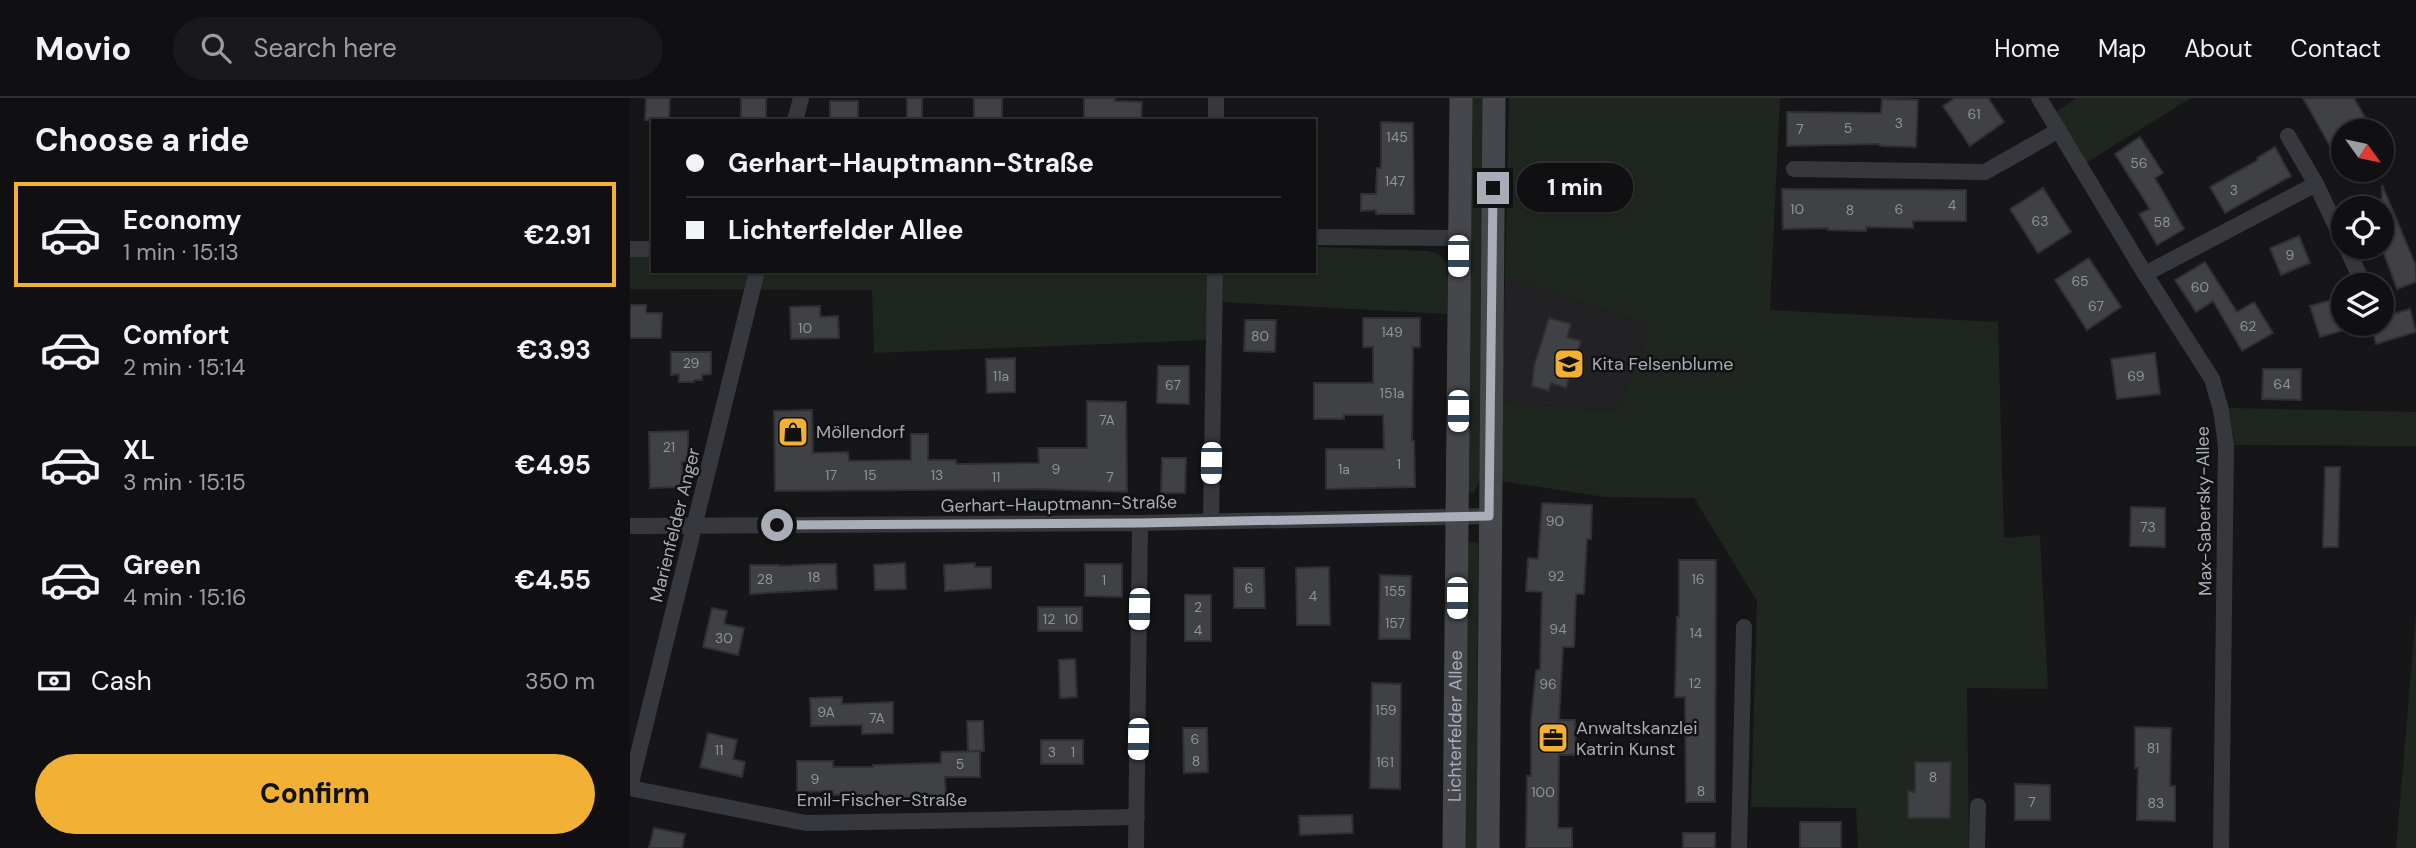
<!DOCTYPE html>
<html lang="en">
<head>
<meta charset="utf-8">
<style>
  :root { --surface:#101012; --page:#19191b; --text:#f1f3f6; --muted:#9c9d9f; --line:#303032; --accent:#f2b134 }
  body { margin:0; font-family:"DM Sans",sans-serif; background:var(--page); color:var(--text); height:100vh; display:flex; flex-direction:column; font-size:26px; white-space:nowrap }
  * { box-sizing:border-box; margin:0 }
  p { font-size:23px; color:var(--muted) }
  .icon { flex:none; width:38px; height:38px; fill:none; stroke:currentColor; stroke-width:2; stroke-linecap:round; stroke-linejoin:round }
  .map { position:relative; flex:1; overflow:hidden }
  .sheet { display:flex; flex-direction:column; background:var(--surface); width:630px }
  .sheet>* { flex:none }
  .guide { position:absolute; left:21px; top:21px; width:665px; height:154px; border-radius:0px; box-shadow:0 2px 5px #0004,0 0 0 2px var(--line); display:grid; align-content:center; height:154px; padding:0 35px; background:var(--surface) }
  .needle { width:46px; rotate:123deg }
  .fabs { position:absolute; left:1701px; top:21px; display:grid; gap:14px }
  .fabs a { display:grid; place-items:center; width:63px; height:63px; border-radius:50%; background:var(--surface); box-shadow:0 2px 5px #0004,0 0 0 2px var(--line); font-size:35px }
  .end { position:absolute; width:32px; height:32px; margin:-16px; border:9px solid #a8adb8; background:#111; box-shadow:0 0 0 4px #111 }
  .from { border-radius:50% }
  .bubble { position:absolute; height:49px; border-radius:24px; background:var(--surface); box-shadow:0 2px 5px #0004,0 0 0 2px var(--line); font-size:23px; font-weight:700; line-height:49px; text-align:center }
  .car { position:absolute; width:21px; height:42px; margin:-21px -10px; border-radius:9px; box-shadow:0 0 5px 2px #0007; background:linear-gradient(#fff 24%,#345 0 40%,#fff 0 76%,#345 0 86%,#fff 0) }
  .guide b { display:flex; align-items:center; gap:24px; height:66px; font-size:26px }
  .guide b+b { border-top:2px solid var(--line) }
  .guide i { width:18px; height:18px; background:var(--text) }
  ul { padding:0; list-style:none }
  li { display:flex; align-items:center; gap:21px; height:105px; margin:0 14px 10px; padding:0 21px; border:4px solid transparent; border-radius:0px }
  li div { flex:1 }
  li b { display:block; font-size:26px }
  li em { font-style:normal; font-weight:700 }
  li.selected { border-color:var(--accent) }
  li>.icon { width:63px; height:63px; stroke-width:1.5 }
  h2 { padding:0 35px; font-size:32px; line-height:84px }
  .pay { display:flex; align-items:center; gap:18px; height:77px; padding:0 35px; font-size:26px }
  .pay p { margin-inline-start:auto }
  .primary-button { display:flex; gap:14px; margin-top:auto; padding:14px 35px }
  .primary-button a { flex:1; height:80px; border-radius:42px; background:var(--accent); color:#111; font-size:28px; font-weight:700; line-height:80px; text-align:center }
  header { display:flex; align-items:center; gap:42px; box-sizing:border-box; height:98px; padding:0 35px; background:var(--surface); border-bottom:2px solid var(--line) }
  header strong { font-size:33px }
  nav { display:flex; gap:38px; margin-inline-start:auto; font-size:24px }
  .search { width:490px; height:63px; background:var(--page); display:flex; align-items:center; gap:18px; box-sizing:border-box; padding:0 24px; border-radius:38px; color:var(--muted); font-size:26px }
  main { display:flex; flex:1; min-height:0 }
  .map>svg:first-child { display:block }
</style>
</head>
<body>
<header>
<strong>Movio</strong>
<div class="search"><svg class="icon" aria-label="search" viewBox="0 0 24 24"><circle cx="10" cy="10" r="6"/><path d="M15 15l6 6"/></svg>Search here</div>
<nav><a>Home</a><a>Map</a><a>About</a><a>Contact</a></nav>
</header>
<main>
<section class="sheet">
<h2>Choose a ride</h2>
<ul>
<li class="selected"><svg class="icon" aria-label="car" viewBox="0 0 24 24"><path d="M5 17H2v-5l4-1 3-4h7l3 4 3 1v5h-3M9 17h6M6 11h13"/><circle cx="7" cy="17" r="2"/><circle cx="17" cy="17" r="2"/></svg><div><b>Economy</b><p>1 min · 15:13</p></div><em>€2.91</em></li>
<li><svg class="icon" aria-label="car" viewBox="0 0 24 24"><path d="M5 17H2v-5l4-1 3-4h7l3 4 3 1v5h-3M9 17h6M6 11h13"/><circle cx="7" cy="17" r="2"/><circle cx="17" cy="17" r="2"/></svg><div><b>Comfort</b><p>2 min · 15:14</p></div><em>€3.93</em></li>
<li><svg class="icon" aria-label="car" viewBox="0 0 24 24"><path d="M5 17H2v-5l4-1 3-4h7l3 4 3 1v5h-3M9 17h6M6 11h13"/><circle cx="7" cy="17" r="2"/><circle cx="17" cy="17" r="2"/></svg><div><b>XL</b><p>3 min · 15:15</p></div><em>€4.95</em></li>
<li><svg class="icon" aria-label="car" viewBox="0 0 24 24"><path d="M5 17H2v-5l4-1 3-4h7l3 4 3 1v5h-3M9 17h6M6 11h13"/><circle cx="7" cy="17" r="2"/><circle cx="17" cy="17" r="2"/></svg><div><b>Green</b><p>4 min · 15:16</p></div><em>€4.55</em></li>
</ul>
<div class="pay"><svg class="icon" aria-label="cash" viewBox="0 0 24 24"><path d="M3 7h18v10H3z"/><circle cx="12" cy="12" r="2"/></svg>Cash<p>350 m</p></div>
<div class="primary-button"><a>Confirm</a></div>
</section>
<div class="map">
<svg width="1786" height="750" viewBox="0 0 1786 750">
  <rect width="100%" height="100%" fill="#161618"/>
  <path fill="#222225" d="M875,178l145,50 -32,85 -116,-9z"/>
  <path fill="#1e261f" d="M842,0h14l-4,380 -9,15 -6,-2z
    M879,0h271l-10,212 228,12 6,216 36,-3 8,154 -81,-1 2,160h-111l-2,-40 -105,-1 6,-206 -63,-103 -90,-1 -103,-16 1,-79 116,9 32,-85 -145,-50z
    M1446,0h115l-105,65 -32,-50z
    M684,149l114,4 10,3 9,9v51l-224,-12v-31h91z
    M0,158h23v15h556l-3,69 -332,13 -2,-63 -242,-1z
    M1599,310l187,4v34l-182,-1z
    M835,444h13l-1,306h-13z
    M1786,515v235h-20z"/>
  <path fill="#404145" stroke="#303034" stroke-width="2" d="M16,0h24l-1,22h-24z
    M111,0h25v23h-25z
    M277,0h15v23h-15z
    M344,0h28v23h-28z
    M454,0h31v3l27,1 -1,18h-57z
    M1325,0h33l16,24 -34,24 -27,-40z
    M1673,0h51l12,21v7l-10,5h-13v8l-13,7z
    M1252,1l36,1 -2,47 -36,-1v-2l-93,2v-34l94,1z
    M200,3h28v20h-28z
    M751,24l32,1 1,91h-38v-4l-15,1v-17h15l1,-26h4z
    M1510,39l23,36 -8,5 29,51 -27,16 -18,-31 11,-5 -35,-55z
    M1645,49l16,29 -66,37 -15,-26 48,-27 -1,-2z
    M1752,87l34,81v16l-19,7 -15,-41z
    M1413,90l28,44 -33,21 -28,-44z
    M1152,91l184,1v31h-53v7l-47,-1v4l-38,-1v-2l-45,1z
    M1669,138l11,27 -29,12 -11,-27z
    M1459,160l32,49 -34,23 -32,-50z
    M1575,164l32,50 17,-10 19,31 -31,18 -29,-50 -17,11 -21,-32z
    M1705,201l9,31 -24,7 -10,-31z
    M0,207h16v8h16l-1,25h-31z
    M190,208v11l18,-1 1,22 -48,1 -1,-32z
    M1780,211l6,23 -40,12 -5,-20h11v-7z
    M733,220h57v29h-7l-1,94h2l1,46 -89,2v-40h58l-1,-34h-39v4h-30v-36h59v-36h-10z
    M919,220l22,6 -4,13 14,4 -15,47 -15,-5 -2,8 -17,-5 2,-20z
    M615,222h31l-1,32 -31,-1z
    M41,254h40v22l-9,1v5h-8v2h-15v-8l-8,1z
    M1525,255l5,41 -43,5 -6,-40z
    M385,260v34l-28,1 -1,-34z
    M528,268h31v38l-32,-1z
    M1633,271h38v31l-39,-1z
    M457,303l39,1 1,90 -88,-3 -264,2 -1,-80 38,-1 1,43 35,-1 1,9 62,-1v-26h17v26h28v4l83,-1 -1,-15h49z
    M58,333v30l-6,1v25l-32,1 -1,-56z
    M532,360h24l-1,35h-24z
    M1695,369h15l-2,80h-15z
    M912,405l50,2 -1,34h-4l-3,55h-8l-2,53h-11l-4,73h16l1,35h-17l-1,73h14v20h-46l1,-72h4v-56l5,-50h4l2,-78 -16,-1 2,-33 10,1z
    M1501,409l34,1v39l-35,-1z
    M1049,462h37l-1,242h-29l-1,-105h-10l2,-80h2z
    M275,465l1,26 -31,1 -1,-25z
    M345,465v4h16v21l-46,3 -1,-26z
    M192,466h14l1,25 -87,5v-29h29v1z
    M455,466h37v33l-37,-1z
    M699,469l1,58h-33l-1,-57z
    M604,470h30l1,40h-31z
    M750,477l31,1 -1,63h-31z
    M555,497h26v46h-26z
    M408,509h44v24h-44z
    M82,510l15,3 -3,13 20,4 -6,27 -35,-8z
    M445,561l2,38 -17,1 -1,-38z
    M742,585l29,1 -1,105 -30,-1z
    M212,599v7l51,-2v31l-31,1v-9l-51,1 -1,-28z
    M337,623h16l1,30h-16z
    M1505,629l36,1 -1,58h5v35l-38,-1 1,-52h-3z
    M553,630h24l1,44 -24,1z
    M78,635l29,7 -4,19 12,3 -3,15 -42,-10z
    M411,642h42v24h-42z
    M350,653v26h-35l1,28h-20v-7l-52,1v-4h-41v-4l-36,1v-31h36v6h40v-2l68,-2v-11z
    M1285,664h36l-1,56h-42v-27l7,1z
    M1385,686l35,1v35h-35z
    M722,717l1,18 -53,2 -1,-19z
    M1170,724h41v26h-41z
    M24,730l31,6 -3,14h-33z
    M1053,735h32v15h-32z"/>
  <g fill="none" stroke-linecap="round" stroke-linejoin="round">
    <path stroke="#37383d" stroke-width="16" d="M1409,0l106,176 67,105 9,31 5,36 -5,402
      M165,23l6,-23
      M586,23v-23
      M1658,38l28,48
      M1164,71l191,3 74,-42
      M684,139l145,1
      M1716,149l18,38
      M0,151h23
      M1515,176l171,-90 27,57
      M581,423l4,-250
      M0,428l510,-3 349,-7
      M0,689l127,-516
      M0,690l176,35 331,-6
      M506,750l4,-325
      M1109,750l5,-221
      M1347,750l1,-42"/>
    <g stroke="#45474d" stroke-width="23">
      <path id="s1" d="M824,750l7,-750"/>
      <path d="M858,750l6,-750"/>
    </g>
  </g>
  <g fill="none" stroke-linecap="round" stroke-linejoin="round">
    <path stroke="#a8adb8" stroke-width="9" d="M147,427l363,-2 349,-7 4,-328"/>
  </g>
  <defs>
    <g id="school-square" transform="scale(1.575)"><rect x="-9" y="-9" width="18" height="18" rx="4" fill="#f2b134" stroke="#111113"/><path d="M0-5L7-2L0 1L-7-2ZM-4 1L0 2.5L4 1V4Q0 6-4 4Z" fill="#111"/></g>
    <g id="shop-square" transform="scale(1.575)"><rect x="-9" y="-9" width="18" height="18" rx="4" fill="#f2b134" stroke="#111113"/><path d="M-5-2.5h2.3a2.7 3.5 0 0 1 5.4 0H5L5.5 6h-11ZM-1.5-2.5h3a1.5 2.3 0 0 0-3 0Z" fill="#111"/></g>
    <g id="office-square" transform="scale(1.575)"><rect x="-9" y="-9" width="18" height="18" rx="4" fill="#f2b134" stroke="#111113"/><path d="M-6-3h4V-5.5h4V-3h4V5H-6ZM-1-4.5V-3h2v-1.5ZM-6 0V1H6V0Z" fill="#111"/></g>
  </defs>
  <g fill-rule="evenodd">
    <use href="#school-square" x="939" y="266"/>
    <use href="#shop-square" x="163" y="334"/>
    <use href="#office-square" x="923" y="640"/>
  </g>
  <g text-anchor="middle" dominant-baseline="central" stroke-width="5" stroke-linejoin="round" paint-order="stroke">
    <g font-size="14" fill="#8e929b">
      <text x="1344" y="16">61</text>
      <text x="1269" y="25">3</text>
      <text x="1218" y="30">5</text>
      <text x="1170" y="31">7</text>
      <text x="767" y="39">145</text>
      <text x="1509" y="65">56</text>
      <text x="765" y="83">147</text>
      <text x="1604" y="92">3</text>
      <text x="1322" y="107">4</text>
      <text x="1167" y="111">10</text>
      <text x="1269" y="111">6</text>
      <text x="1220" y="112">8</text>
      <text x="1410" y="123">63</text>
      <text x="1532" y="124">58</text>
      <text x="1660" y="157">9</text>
      <text x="1450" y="183">65</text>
      <text x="1570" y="189">60</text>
      <text x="1466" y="208">67</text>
      <text x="1618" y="228">62</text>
      <text x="175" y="230">10</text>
      <text x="762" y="234">149</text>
      <text x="630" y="238">80</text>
      <text x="61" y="265">29</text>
      <text x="371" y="278">11a</text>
      <text x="1506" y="278">69</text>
      <text x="1652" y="286">64</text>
      <text x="543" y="287">67</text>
      <text x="762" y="295">151a</text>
      <text x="477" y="322">7A</text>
      <text x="39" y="349">21</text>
      <text x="769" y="366">1</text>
      <text x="426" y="371">9</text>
      <text x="714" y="371">1a</text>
      <text x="201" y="377">17</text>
      <text x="240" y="377">15</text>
      <text x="307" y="377">13</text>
      <text x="366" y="379">11</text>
      <text x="480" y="379">7</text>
      <text x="925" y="423">90</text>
      <text x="1518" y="429">73</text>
      <text x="926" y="478">92</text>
      <text x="184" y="479">18</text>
      <text x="135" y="481">28</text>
      <text x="1068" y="481">16</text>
      <text x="474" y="482">1</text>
      <text x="619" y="490">6</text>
      <text x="765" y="493">155</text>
      <text x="683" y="498">4</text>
      <text x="568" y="509">2</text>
      <text x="419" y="521">12</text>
      <text x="441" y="521">10</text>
      <text x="765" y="525">157</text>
      <text x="928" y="531">94</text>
      <text x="568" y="532">4</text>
      <text x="1066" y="535">14</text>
      <text x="94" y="540">30</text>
      <text x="1065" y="585">12</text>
      <text x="918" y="586">96</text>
      <text x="756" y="612">159</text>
      <text x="196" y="614">9A</text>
      <text x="247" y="620">7A</text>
      <text x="565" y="641">6</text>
      <text x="1523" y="650">81</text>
      <text x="89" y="652">11</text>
      <text x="422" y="654">3</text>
      <text x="443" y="654">1</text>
      <text x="566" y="663">8</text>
      <text x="755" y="664">161</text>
      <text x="330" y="666">5</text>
      <text x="1303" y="679">8</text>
      <text x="185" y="681">9</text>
      <text x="1071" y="693">8</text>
      <text x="913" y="694">100</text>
      <text x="1402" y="704">7</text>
      <text x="1526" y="705">83</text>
    </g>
    <g font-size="18" fill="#a8adb8" stroke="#111113" text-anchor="start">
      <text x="962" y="266">Kita Felsenblume</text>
      <text x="186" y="334">Möllendorf</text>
      <text x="946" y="630">Anwaltskanzlei<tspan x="946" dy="21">Katrin Kunst</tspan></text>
    </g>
    <g font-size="18" fill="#a8adb8" stroke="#111113">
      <text transform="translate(429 406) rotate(-1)">Gerhart-Hauptmann-Straße</text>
      <text transform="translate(1574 413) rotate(-91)">Max-Sabersky-Allee</text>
      <text transform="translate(45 427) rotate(-76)">Marienfelder Anger</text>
      <text stroke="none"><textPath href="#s1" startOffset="122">Lichterfelder Allee</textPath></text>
      <text x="252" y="702">Emil-Fischer-Straße</text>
    </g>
  </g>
</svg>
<div class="fabs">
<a><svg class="needle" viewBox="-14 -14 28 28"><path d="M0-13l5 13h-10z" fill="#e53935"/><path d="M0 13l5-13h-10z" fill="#9c9d9f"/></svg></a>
<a><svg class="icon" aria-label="locate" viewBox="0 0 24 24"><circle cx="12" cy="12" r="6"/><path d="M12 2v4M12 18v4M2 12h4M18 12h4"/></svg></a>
<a><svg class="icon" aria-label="layers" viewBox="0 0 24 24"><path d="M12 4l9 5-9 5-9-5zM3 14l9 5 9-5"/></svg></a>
</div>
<i class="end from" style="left:147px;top:427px"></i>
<i class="end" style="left:863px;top:90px"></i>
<div class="bubble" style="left:887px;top:65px;width:116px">1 min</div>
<i class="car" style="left:828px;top:158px;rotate:180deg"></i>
<i class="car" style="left:828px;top:313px;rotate:180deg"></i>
<i class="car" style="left:581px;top:365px;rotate:181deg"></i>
<i class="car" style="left:827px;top:500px;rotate:180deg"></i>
<i class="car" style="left:509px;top:511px;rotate:181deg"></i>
<i class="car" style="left:508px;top:641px;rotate:181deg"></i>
<div class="guide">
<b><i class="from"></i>Gerhart-Hauptmann-Straße</b>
<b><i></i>Lichterfelder Allee</b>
</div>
</div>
</main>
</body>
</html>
